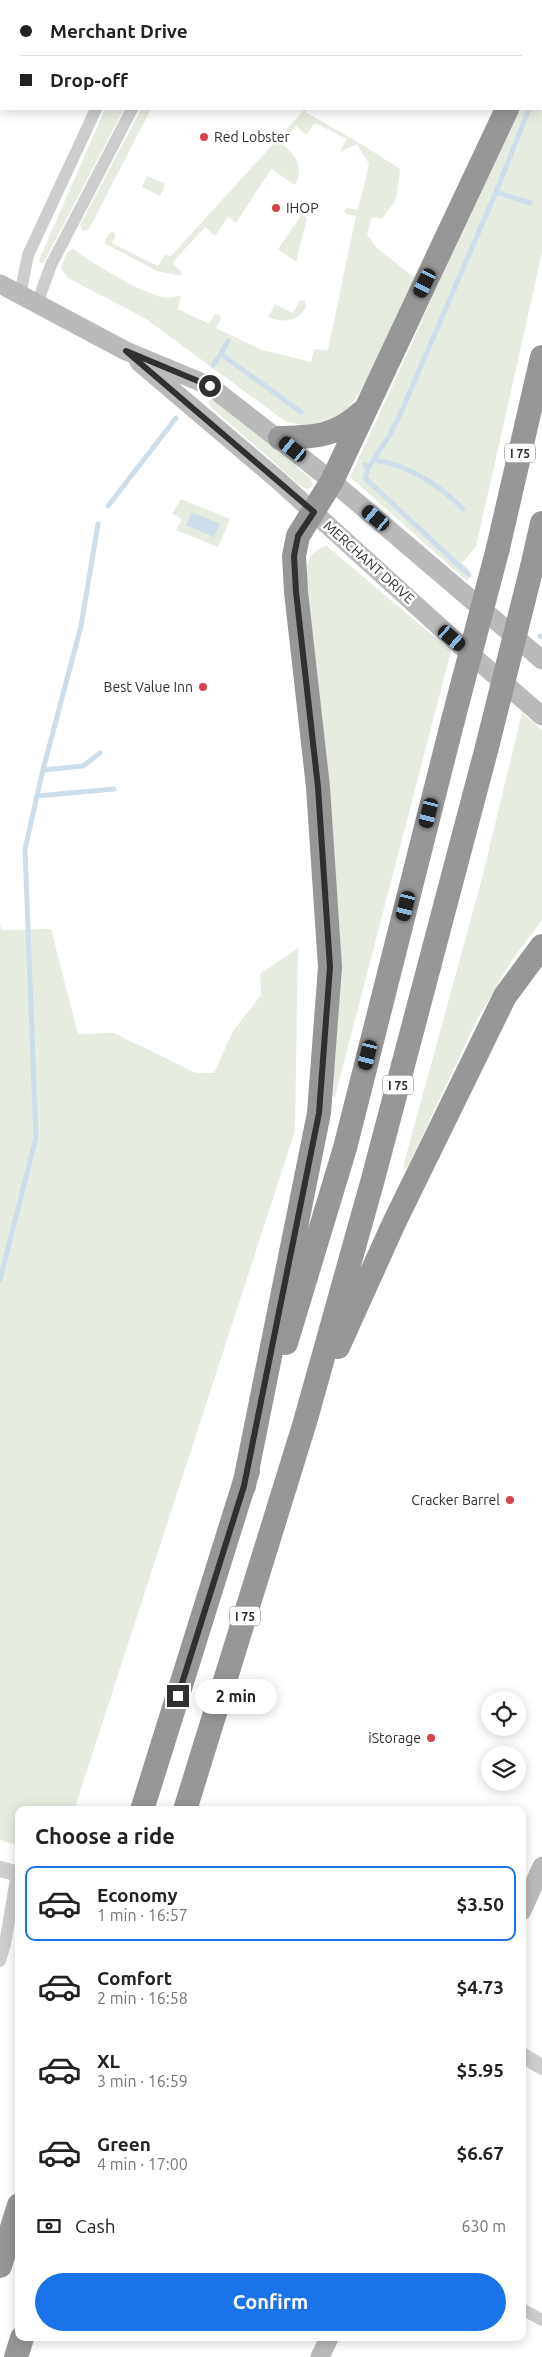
<!DOCTYPE html>
<html lang="en">
<head>
<meta charset="utf-8">
<style>
  :root { --surface:#fff; --page:#f6f6f6; --text:#222; --muted:#767676; --line:#e0e0e0; --accent:#1a73e8 }
  body { margin:0; font-family:Ubuntu,sans-serif; background:var(--page); color:var(--text); height:100vh; display:flex; flex-direction:column; font-size:19px; white-space:nowrap }
  * { box-sizing:border-box; margin:0 }
  p { font-size:16px; color:var(--muted) }
  .icon { flex:none; width:28px; height:28px; fill:none; stroke:currentColor; stroke-width:2; stroke-linecap:round; stroke-linejoin:round }
  .map { position:relative; flex:1; overflow:hidden }
  .panel { position:absolute; left:15px; top:1806px; width:511px; height:535px; display:flex; flex-direction:column; background:var(--surface); border-radius:10px; box-shadow:0 2px 12px #0003 }
  .panel>* { flex:none }
  .banner { position:absolute; left:0px; top:0px; width:542px; height:110px; box-shadow:0 2px 12px #0003; display:grid; align-content:center; height:110px; padding:0 20px; background:var(--surface) }
  .fabs { position:absolute; left:481px; top:1691px; display:grid; gap:10px }
  .fabs a { display:grid; place-items:center; width:45px; height:45px; border-radius:50%; background:var(--surface); box-shadow:0 2px 12px #0003; font-size:25px }
  .end { position:absolute; width:22px; height:22px; margin:-11px; border:6px solid #303030; background:#fff; box-shadow:0 0 0 2px #fff }
  .from { border-radius:50% }
  .bubble { position:absolute; height:35px; border-radius:18px; background:var(--surface); box-shadow:0 2px 12px #0003; font-size:16px; font-weight:700; line-height:35px; text-align:center }
  .car { position:absolute; width:15px; height:30px; margin:-15px -8px; border-radius:6px; box-shadow:0 0 4px 1px #0007; background:linear-gradient(#222 24%,#8ab4d8 0 40%,#222 0 76%,#8ab4d8 0 86%,#222 0) }
  .banner b { display:flex; align-items:center; gap:18px; height:48px; font-size:19px }
  .banner b+b { border-top:1px solid var(--line) }
  .banner i { width:12px; height:12px; background:var(--text) }
  ul { padding:0; list-style:none }
  li { display:flex; align-items:center; gap:15px; height:75px; margin:0 10px 8px; padding:0 10px; border:2px solid transparent; border-radius:10px }
  li div { flex:1 }
  li b { display:block; font-size:19px }
  li em { font-style:normal; font-weight:700 }
  li.active { border-color:var(--accent) }
  li>.icon { width:45px; height:45px; stroke-width:1.5 }
  h2 { padding:0 20px; font-size:22px; line-height:60px }
  .pay { display:flex; align-items:center; gap:12px; height:55px; padding:0 20px; font-size:19px }
  .pay p { margin-inline-start:auto }
  .button { display:flex; gap:10px; margin-top:auto; padding:10px 20px }
  .button a { flex:1; height:58px; border-radius:30px; background:var(--accent); color:#fff; font-size:20px; font-weight:700; line-height:58px; text-align:center }
  .map>svg:first-child { display:block }
</style>
</head>
<body>
<div class="map">
<svg width="542" height="2357" viewBox="0 0 542 2357">
  <rect width="100%" height="100%" fill="#fff"/>
  <path fill="#e6ecdf" d="M542,52v201l-66,294 -14,16 8,8 -3,10 -117,-104c58,-122 111,-246 167,-368h24z
    M105,109h19l-80,153 -4,1 -1,-3z
    M141,109h10l-62,120 -6,2 -3,-6z
    M305,109h3l-3,3 58,33 37,24 -4,31 -14,19 -10,-2 -5,18 10,13 38,30c-14,31 -50,120 -75,138 -17,12 -36,11 -55,5l-139,-102 -78,-41 -7,-10 6,-16 6,-3c21,15 69,45 93,49 5,0 10,-2 15,-2l-3,13 31,15 5,-9 4,-1 3,4 -5,10 46,22 49,12 3,-13 14,1 28,-134 -10,-2 -2,-3 3,-3 11,2 11,-46 -12,-20 -17,8 7,-13 -32,-16 -9,12 -10,-9 -15,17c14,11 24,24 14,42l-24,-16 -35,54 -8,-6 -13,19 -10,-9 -33,36 9,8v5l-24,-5 -53,-28 5,-10 5,-1 2,3 -4,8 46,23 7,-11 6,1z
    M147,176l17,7 1,2 -5,11 -18,-9z
    M302,214l5,4 -11,44 -18,-13z
    M300,300l5,1 1,6c-8,15 -23,16 -38,10l7,-13 18,9z
    M210,400h3l44,33 53,45 3,6 -2,4 -4,1 -6,-3 -91,-80 -2,-3z
    M181,499l49,20 -12,28 -42,-17 6,-11 -10,-5z
    M327,546l124,105 -116,446 -3,-1 7,-92 1,-72 -34,-348c0,-18 1,-33 21,-38z
    M522,713l20,17v190l-32,43 -34,59 -69,146 -4,-1 79,-289z
    M0,924l2,6 49,-1 27,105 36,-1 82,40h18l19,-42 28,-36 -1,-21 38,-26 -3,183 -221,679h-55v36l-19,-6z"/>
  <path fill="#cddeea" d="M192,512l28,12 -6,13 -28,-12z"/>
  <g fill="none" stroke-linecap="round" stroke-linejoin="round">
    <path stroke="#cddeea" stroke-width="5" d="M541,76l1,-2
      M496,192l34,11
      M221,354l7,-13
      M213,365l8,-11 80,58
      M374,460c35,5 64,24 89,49
      M108,506l68,-88
      M469,575l-104,-97 3,-10 -3,-3 3,3 21,-32 10,-19 97,-225 33,-83
      M540,636l2,1
      M43,770l40,-4 17,-13
      M37,796l77,-7
      M0,1280l36,-142 -11,-289 18,-79 38,-144 17,-102"/>
    <path stroke="#cdcdcd" stroke-width="12" d="M157,1l1,-1
      M195,1l1,-1
      M20,295l8,-40 68,-146
      M37,304l14,-39 81,-156
      M0,1961l5,-17 12,-71
      M522,2309l20,11"/>
    <path stroke="#cdcdcd" stroke-width="16" d="M0,1869l19,5
      M522,2055l20,12"/>
    <path stroke="#bababa" stroke-width="19" d="M0,284l126,67 84,35 122,95 210,179
      M139,362l139,118 174,158 90,78
      M522,1911l20,-45
      M320,2357l9,-19"/>
    <path stroke="#979797" stroke-width="24" d="M541,32l1,-2
      M280,438c34,-1 56,-1 82,-26
      M498,548l44,-191
      M532,567l10,-44
      M286,1343l59,-195 108,-428
      M338,1347l56,-124 111,-227 37,-50
      M244,1486l75,-373 11,-146 -12,-180 -22,-195 -2,-36 4,-20 34,-55 175,-372
      M142,1810l106,-339
      M185,1810l120,-388 68,-243 114,-432
      M0,2266l19,-61
      M16,2357l6,-19"/>
    <path stroke="#979797" stroke-width="24" d="M453,720l45,-172
      M487,747l45,-180"/>
  </g>
  <g fill="none" stroke-linecap="round" stroke-linejoin="round">
    <path stroke="#303030" stroke-width="6" d="M178,1696l66,-210 75,-373 11,-146 -12,-180 -22,-195 -2,-36 4,-20 16,-24 -188,-161 84,35"/>
  </g>
  <g fill="#d6434b" stroke="#fff" stroke-width="2">
    <circle cx="204" cy="137" r="5"/>
    <circle cx="276" cy="208" r="5"/>
    <circle cx="203" cy="687" r="5"/>
    <circle cx="510" cy="1500" r="5"/>
    <circle cx="431" cy="1738" r="5"/>
  </g>
  <g text-anchor="middle" dominant-baseline="central" stroke-width="5" stroke-linejoin="round" paint-order="stroke">
    <g fill="#fff" stroke="#6e6e6e" stroke-width="1">
      <rect x="505" y="443.5" width="30" height="19" rx="4"/>
      <rect x="383" y="1075.5" width="30" height="19" rx="4"/>
      <rect x="230" y="1606.5" width="30" height="19" rx="4"/>
    </g>
    <g font-size="12" font-weight="bold" fill="#303030">
      <text x="520" y="453">I 75</text>
      <text x="398" y="1085">I 75</text>
      <text x="245" y="1616">I 75</text>
    </g>
    <g font-size="14" fill="#303030" stroke="#fff" text-anchor="end">
      <text x="214" y="137" text-anchor="start">Red Lobster</text>
      <text x="286" y="208" text-anchor="start">IHOP</text>
      <text x="193" y="687">Best Value Inn</text>
      <text x="500" y="1500">Cracker Barrel</text>
      <text x="421" y="1738">iStorage</text>
    </g>
    <g font-size="14" fill="#303030" stroke="#fff">
      <text transform="translate(369 562) rotate(42)">MERCHANT DRIVE</text>
    </g>
  </g>
</svg>
<div class="fabs">
<a><svg class="icon" aria-label="locate" viewBox="0 0 24 24"><circle cx="12" cy="12" r="6"/><path d="M12 2v4M12 18v4M2 12h4M18 12h4"/></svg></a>
<a><svg class="icon" aria-label="layers" viewBox="0 0 24 24"><path d="M12 4l9 5-9 5-9-5zM3 14l9 5 9-5"/></svg></a>
</div>
<i class="end from" style="left:210px;top:386px"></i>
<i class="end" style="left:178px;top:1696px"></i>
<div class="bubble" style="left:195px;top:1679px;width:82px">2 min</div>
<i class="car" style="left:425px;top:283px;rotate:206deg"></i>
<i class="car" style="left:293px;top:449px;rotate:309deg"></i>
<i class="car" style="left:376px;top:518px;rotate:310deg"></i>
<i class="car" style="left:452px;top:638px;rotate:131deg"></i>
<i class="car" style="left:429px;top:813px;rotate:194deg"></i>
<i class="car" style="left:406px;top:906px;rotate:194deg"></i>
<i class="car" style="left:368px;top:1055px;rotate:194deg"></i>
<div class="banner">
<b><i class="from"></i>Merchant Drive</b>
<b><i></i>Drop-off</b>
</div>
<section class="panel">
<h2>Choose a ride</h2>
<ul>
<li class="active"><svg class="icon" aria-label="car" viewBox="0 0 24 24"><path d="M5 17H2v-5l4-1 3-4h7l3 4 3 1v5h-3M9 17h6M6 11h13"/><circle cx="7" cy="17" r="2"/><circle cx="17" cy="17" r="2"/></svg><div><b>Economy</b><p>1 min · 16:57</p></div><em>$3.50</em></li>
<li><svg class="icon" aria-label="car" viewBox="0 0 24 24"><path d="M5 17H2v-5l4-1 3-4h7l3 4 3 1v5h-3M9 17h6M6 11h13"/><circle cx="7" cy="17" r="2"/><circle cx="17" cy="17" r="2"/></svg><div><b>Comfort</b><p>2 min · 16:58</p></div><em>$4.73</em></li>
<li><svg class="icon" aria-label="car" viewBox="0 0 24 24"><path d="M5 17H2v-5l4-1 3-4h7l3 4 3 1v5h-3M9 17h6M6 11h13"/><circle cx="7" cy="17" r="2"/><circle cx="17" cy="17" r="2"/></svg><div><b>XL</b><p>3 min · 16:59</p></div><em>$5.95</em></li>
<li><svg class="icon" aria-label="car" viewBox="0 0 24 24"><path d="M5 17H2v-5l4-1 3-4h7l3 4 3 1v5h-3M9 17h6M6 11h13"/><circle cx="7" cy="17" r="2"/><circle cx="17" cy="17" r="2"/></svg><div><b>Green</b><p>4 min · 17:00</p></div><em>$6.67</em></li>
</ul>
<div class="pay"><svg class="icon" aria-label="cash" viewBox="0 0 24 24"><path d="M3 7h18v10H3z"/><circle cx="12" cy="12" r="2"/></svg>Cash<p>630 m</p></div>
<div class="button"><a>Confirm</a></div>
</section>
</div>
</body>
</html>
